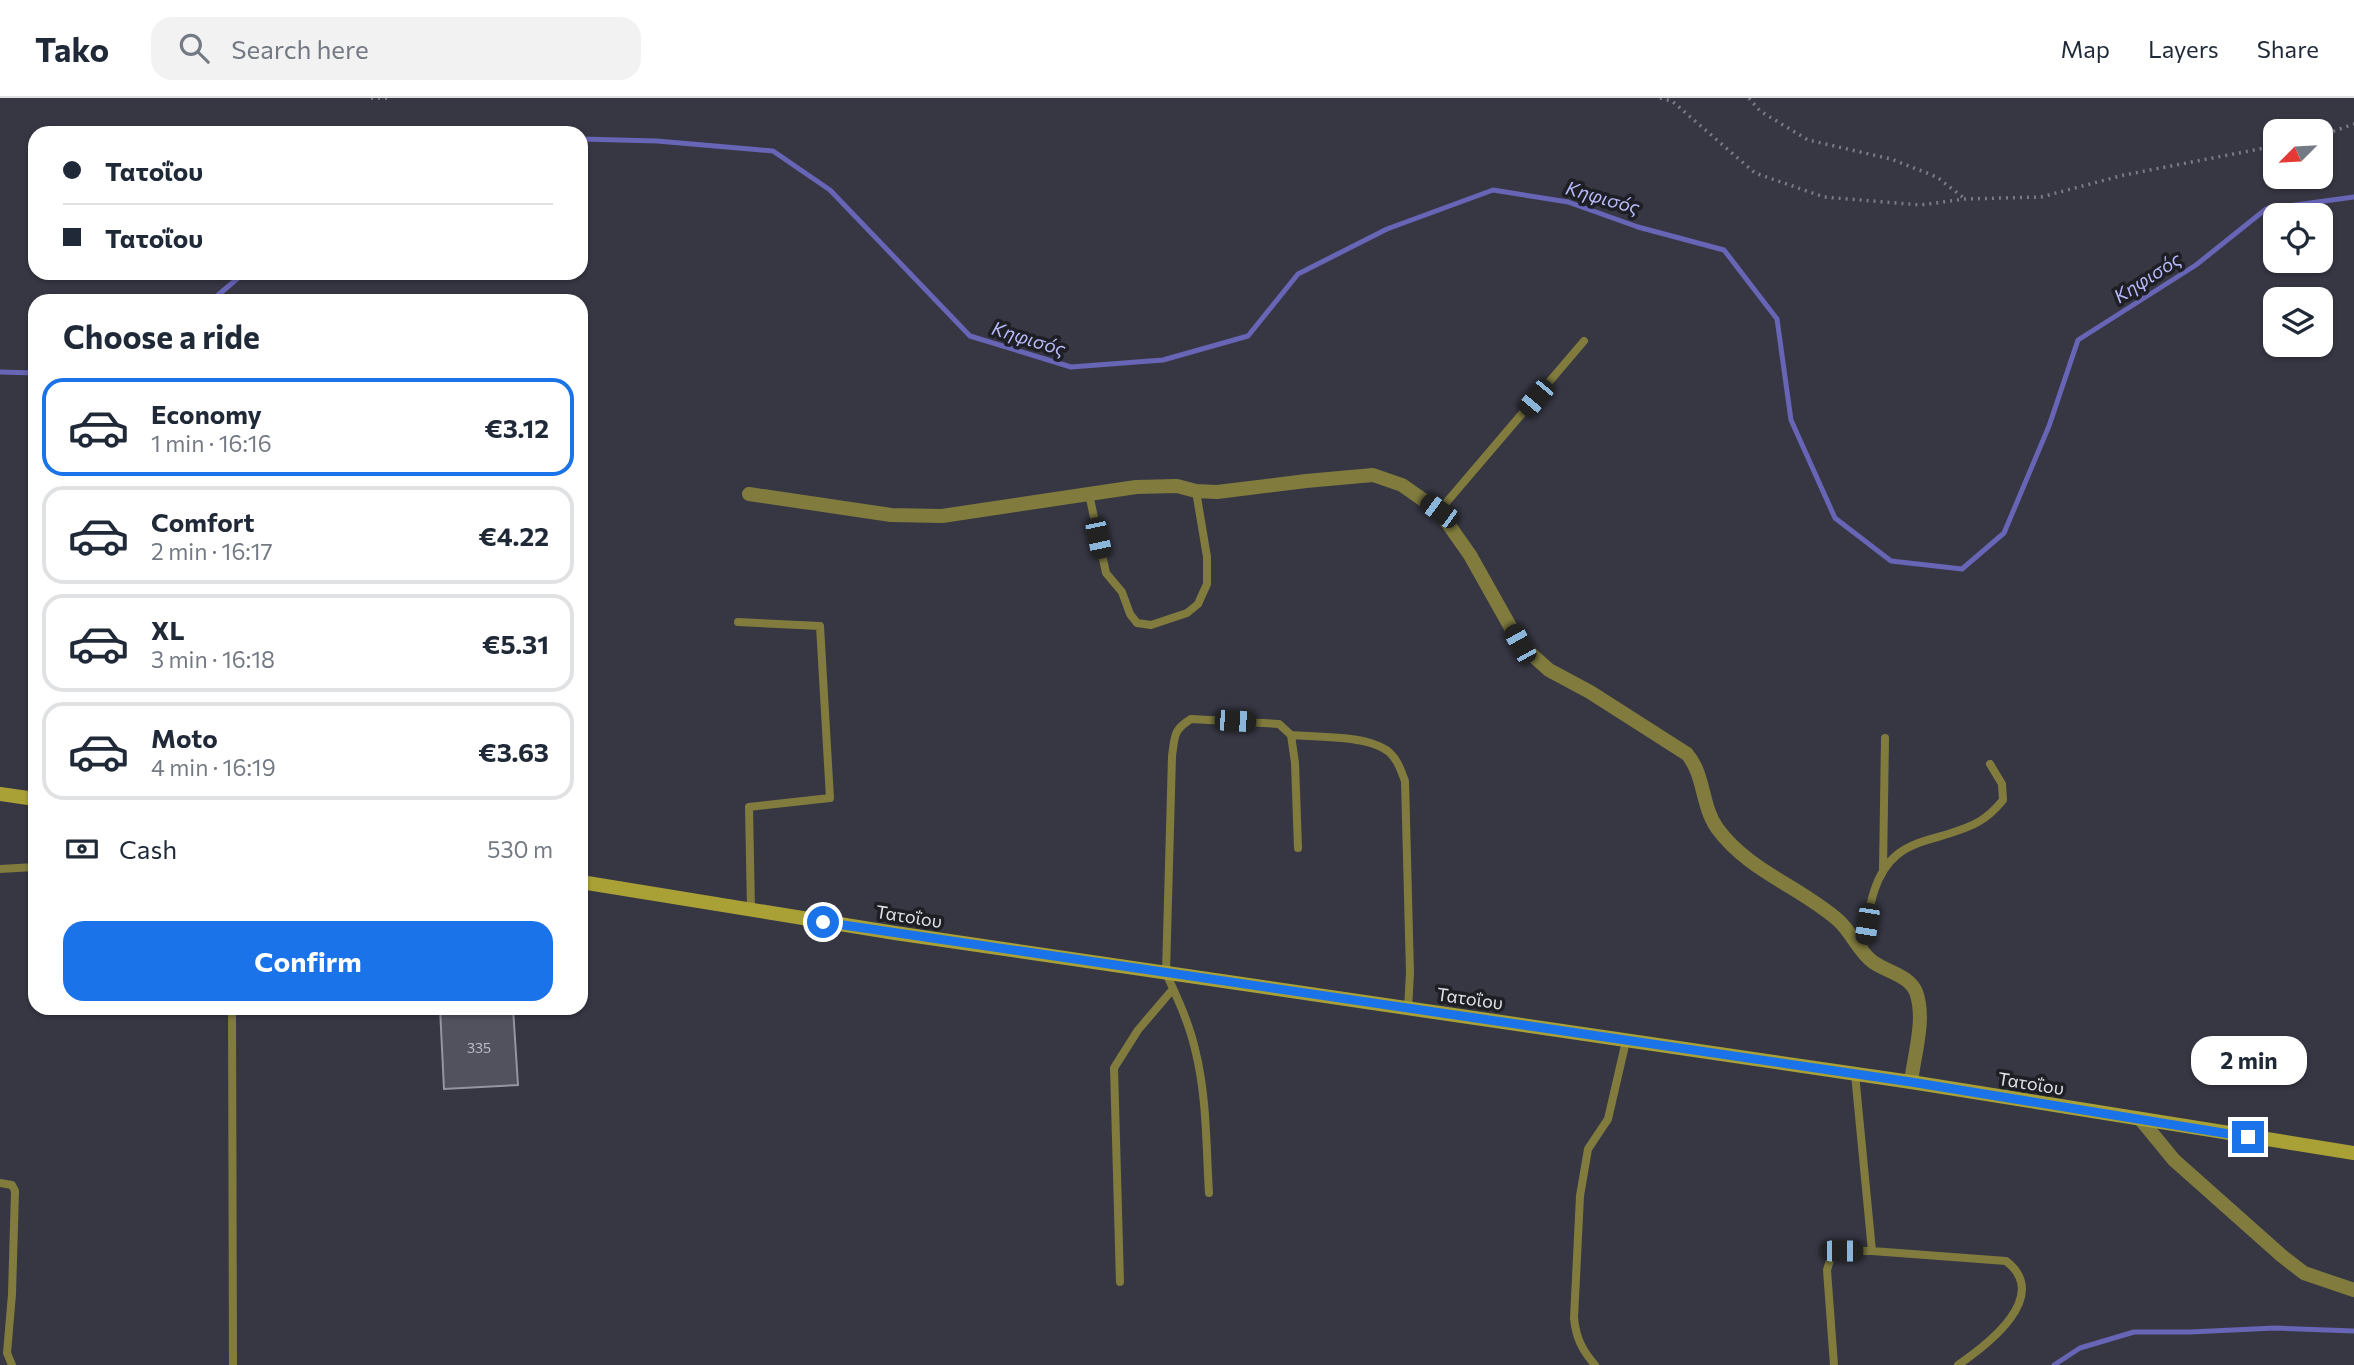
<!DOCTYPE html>
<html lang="en">
<head>
<meta charset="utf-8">
<style>
  :root { --surface:#fff; --page:#f2f2f3; --text:#1f2937; --muted:#747a83; --line:#e0e1e3; --accent:#1a73e8 }
  body { margin:0; font-family:Commissioner,sans-serif; background:var(--page); color:var(--text); height:100vh; display:flex; flex-direction:column; font-size:26px; white-space:nowrap }
  * { box-sizing:border-box; margin:0 }
  p { font-size:23px; color:var(--muted) }
  .icon { flex:none; width:38px; height:38px; fill:none; stroke:currentColor; stroke-width:2; stroke-linecap:round; stroke-linejoin:round }
  .map { position:relative; flex:1; overflow:hidden }
  .drawer { position:absolute; left:28px; top:196px; width:560px; height:721px; display:flex; flex-direction:column; background:var(--surface); border-radius:21px; box-shadow:0 2px 5px #0004 }
  .drawer>* { flex:none }
  .banner { position:absolute; left:28px; top:28px; width:560px; height:154px; border-radius:21px; box-shadow:0 2px 5px #0004; display:grid; align-content:center; height:154px; padding:0 35px; background:var(--surface) }
  .needle { width:46px; rotate:246deg }
  .tools { position:absolute; left:2263px; top:21px; display:grid; gap:14px }
  .tools a { display:grid; place-items:center; width:70px; height:70px; border-radius:14px; background:var(--surface); box-shadow:0 2px 5px #0004; font-size:35px }
  .end { position:absolute; width:32px; height:32px; margin:-16px; border:9px solid #1a73e8; background:#fff; box-shadow:0 0 0 4px #fff }
  .from { border-radius:50% }
  .bubble { position:absolute; height:49px; border-radius:21px; background:var(--surface); box-shadow:0 2px 5px #0004; font-size:23px; font-weight:700; line-height:49px; text-align:center }
  .car { position:absolute; width:21px; height:42px; margin:-21px -10px; border-radius:9px; box-shadow:0 0 5px 2px #0007; background:linear-gradient(#222 24%,#8ab4d8 0 40%,#222 0 76%,#8ab4d8 0 86%,#222 0) }
  .banner b { display:flex; align-items:center; gap:24px; height:66px; font-size:26px }
  .banner b+b { border-top:2px solid var(--line) }
  .banner i { width:18px; height:18px; background:var(--text) }
  ul { padding:0; list-style:none }
  li { display:flex; align-items:center; gap:21px; height:98px; margin:0 14px 10px; padding:0 21px; border:4px solid var(--line); border-radius:21px }
  li div { flex:1 }
  li b { display:block; font-size:26px }
  li em { font-style:normal; font-weight:700 }
  li.current { border-color:var(--accent) }
  li>.icon { width:63px; height:63px; stroke-width:1.5 }
  h2 { padding:0 35px; font-size:32px; line-height:84px }
  .pay { display:flex; align-items:center; gap:18px; height:77px; padding:0 35px; font-size:26px }
  .pay p { margin-inline-start:auto }
  .action { display:flex; gap:14px; margin-top:auto; padding:14px 35px }
  .action a { flex:1; height:80px; border-radius:21px; background:var(--accent); color:#fff; font-size:28px; font-weight:700; line-height:80px; text-align:center }
  header { display:flex; align-items:center; gap:42px; box-sizing:border-box; height:98px; padding:0 35px; background:var(--surface); border-bottom:2px solid var(--line) }
  header strong { font-size:33px }
  nav { display:flex; gap:38px; margin-inline-start:auto; font-size:24px }
  .search { width:490px; height:63px; background:var(--page); display:flex; align-items:center; gap:18px; box-sizing:border-box; padding:0 24px; border-radius:21px; color:var(--muted); font-size:26px }
  .map>svg:first-child { display:block }
</style>
</head>
<body>
<header>
<strong>Tako</strong>
<div class="search"><svg class="icon" aria-label="search" viewBox="0 0 24 24"><circle cx="10" cy="10" r="6"/><path d="M15 15l6 6"/></svg>Search here</div>
<nav><a>Map</a><a>Layers</a><a>Share</a></nav>
</header>
<div class="map">
<svg width="2354" height="1267" viewBox="0 0 2354 1267">
  <rect width="100%" height="100%" fill="#363743"/>
  <g fill="none" stroke-linecap="round" stroke-linejoin="round">
    <path stroke="#6864b6" stroke-width="5" d="M581,41l76,2 116,10 57,39 140,146 101,31 92,-7 85,-24 50,-62 89,-45 106,-39 75,12 70,25 86,23 53,69 14,101 44,98 56,43 71,8 42,-36 45,-107 29,-86 118,-75 70,-56 88,-12
      M211,203l33,-28
      M0,274l35,1
      M2054,1267l26,-17 54,-16h56l85,-4 79,3"/>
  </g>
  <path fill="#52525f" stroke="#9495a3" stroke-width="2" d="M440,910h73l5,77 -74,4z"/>
  <g fill="none" stroke-linecap="round" stroke-linejoin="round">
    <path stroke="#7a7b86" stroke-width="3.5" stroke-dasharray="2 5" stroke-linecap="butt" d="M371,0h16
      M1660,0l12,3 83,72 69,24 97,8 44,-6 76,-2 83,-22 151,-29
      M1749,0l11,13 48,29 83,19 46,18 28,22
      M2320,38l34,-12"/>
    <path stroke="#817c3e" stroke-width="8" d="M1089,396l17,79 16,19 8,22 7,9 14,2 36,-12 11,-9 9,-20v-27l-11,-66
      M1439,413l145,-170
      M738,524l82,4 10,172 -81,9 2,103
      M1291,637c26,2 77,0 98,17 9,8 12,19 16,29l5,192 -2,36
      M0,771l35,-2
      M1883,772l2,-132
      M1863,852c5,-31 7,-74 35,-96 14,-11 33,-15 50,-20 25,-8 38,-13 55,-34l-1,-16 -12,-20
      M232,910l1,357
      M0,1085l12,2 3,6 -3,103 -5,59 5,12
      M1209,1095c-3,-48 -2,-97 -14,-144 -6,-26 -18,-52 -29,-76l6,-217c3,-20 1,-26 19,-37l88,5 12,11 4,28 3,85
      M1872,1153l134,10c46,35 -19,84 -48,104
      M1120,1184l-6,-214 24,-38 35,-41
      M1595,1267c-13,-15 -19,-27 -21,-47l6,-122 8,-47 20,-30 18,-78
      M1834,1267l-7,-95 4,-13 11,-6h30l-17,-177"/>
    <path stroke="#817c3e" stroke-width="14" d="M749,396l142,21 51,1 194,-29 41,-1 19,5 21,1 89,-11 67,-6 29,10 37,26 31,44 50,89 29,26 41,22 97,62c18,21 14,51 30,74 31,43 84,59 122,93 13,12 20,31 34,41 14,10 36,13 43,30 10,27 -2,63 -5,90
      M2142,1023l32,39 108,96 22,17 50,17"/>
    <path stroke="#aaa136" stroke-width="14" d="M0,696l35,5
      M581,784l314,51 1016,149 443,71"/>
  </g>
  <g fill="none" stroke-linecap="round" stroke-linejoin="round">
    <path stroke="#1a73e8" stroke-width="9" d="M823,824l1088,160 337,55"/>
  </g>
  <g text-anchor="middle" dominant-baseline="central" stroke-width="7" stroke-linejoin="round" paint-order="stroke">
    <g font-size="14" fill="#bcbdc6">
      <text x="479" y="949">335</text>
    </g>
    <g font-size="18" fill="#e0e1e9" stroke="#1e1f24">
      <text transform="translate(909 818) rotate(9)">Τατοΐου</text>
      <text transform="translate(1470 900) rotate(8)">Τατοΐου</text>
      <text transform="translate(2031 985) rotate(9)">Τατοΐου</text>
    </g>
    <g font-size="19" font-style="italic" fill="#b8b9fb" stroke="#1e1f24">
      <text transform="translate(1603 99) rotate(16)">Κηφισός</text>
      <text transform="translate(2147 179) rotate(-33)">Κηφισός</text>
      <text transform="translate(1029 240) rotate(17)">Κηφισός</text>
    </g>
  </g>
</svg>
<div class="tools">
<a><svg class="needle" viewBox="-14 -14 28 28"><path d="M0-13l5 13h-10z" fill="#e53935"/><path d="M0 13l5-13h-10z" fill="#747a83"/></svg></a>
<a><svg class="icon" aria-label="locate" viewBox="0 0 24 24"><circle cx="12" cy="12" r="6"/><path d="M12 2v4M12 18v4M2 12h4M18 12h4"/></svg></a>
<a><svg class="icon" aria-label="layers" viewBox="0 0 24 24"><path d="M12 4l9 5-9 5-9-5zM3 14l9 5 9-5"/></svg></a>
</div>
<i class="end from" style="left:823px;top:824px"></i>
<i class="end" style="left:2248px;top:1039px"></i>
<div class="bubble" style="left:2191px;top:938px;width:116px">2 min</div>
<i class="car" style="left:1536px;top:300px;rotate:220deg"></i>
<i class="car" style="left:1439px;top:413px;rotate:306deg"></i>
<i class="car" style="left:1098px;top:440px;rotate:168deg"></i>
<i class="car" style="left:1520px;top:546px;rotate:331deg"></i>
<i class="car" style="left:1235px;top:623px;rotate:93deg"></i>
<i class="car" style="left:1867px;top:826px;rotate:189deg"></i>
<i class="car" style="left:1842px;top:1153px;rotate:90deg"></i>
<div class="banner">
<b><i class="from"></i>Τατοΐου</b>
<b><i></i>Τατοΐου</b>
</div>
<section class="drawer">
<h2>Choose a ride</h2>
<ul>
<li class="current"><svg class="icon" aria-label="car" viewBox="0 0 24 24"><path d="M5 17H2v-5l4-1 3-4h7l3 4 3 1v5h-3M9 17h6M6 11h13"/><circle cx="7" cy="17" r="2"/><circle cx="17" cy="17" r="2"/></svg><div><b>Economy</b><p>1 min · 16:16</p></div><em>€3.12</em></li>
<li><svg class="icon" aria-label="car" viewBox="0 0 24 24"><path d="M5 17H2v-5l4-1 3-4h7l3 4 3 1v5h-3M9 17h6M6 11h13"/><circle cx="7" cy="17" r="2"/><circle cx="17" cy="17" r="2"/></svg><div><b>Comfort</b><p>2 min · 16:17</p></div><em>€4.22</em></li>
<li><svg class="icon" aria-label="car" viewBox="0 0 24 24"><path d="M5 17H2v-5l4-1 3-4h7l3 4 3 1v5h-3M9 17h6M6 11h13"/><circle cx="7" cy="17" r="2"/><circle cx="17" cy="17" r="2"/></svg><div><b>XL</b><p>3 min · 16:18</p></div><em>€5.31</em></li>
<li><svg class="icon" aria-label="car" viewBox="0 0 24 24"><path d="M5 17H2v-5l4-1 3-4h7l3 4 3 1v5h-3M9 17h6M6 11h13"/><circle cx="7" cy="17" r="2"/><circle cx="17" cy="17" r="2"/></svg><div><b>Moto</b><p>4 min · 16:19</p></div><em>€3.63</em></li>
</ul>
<div class="pay"><svg class="icon" aria-label="cash" viewBox="0 0 24 24"><path d="M3 7h18v10H3z"/><circle cx="12" cy="12" r="2"/></svg>Cash<p>530 m</p></div>
<div class="action"><a>Confirm</a></div>
</section>
</div>
</body>
</html>
